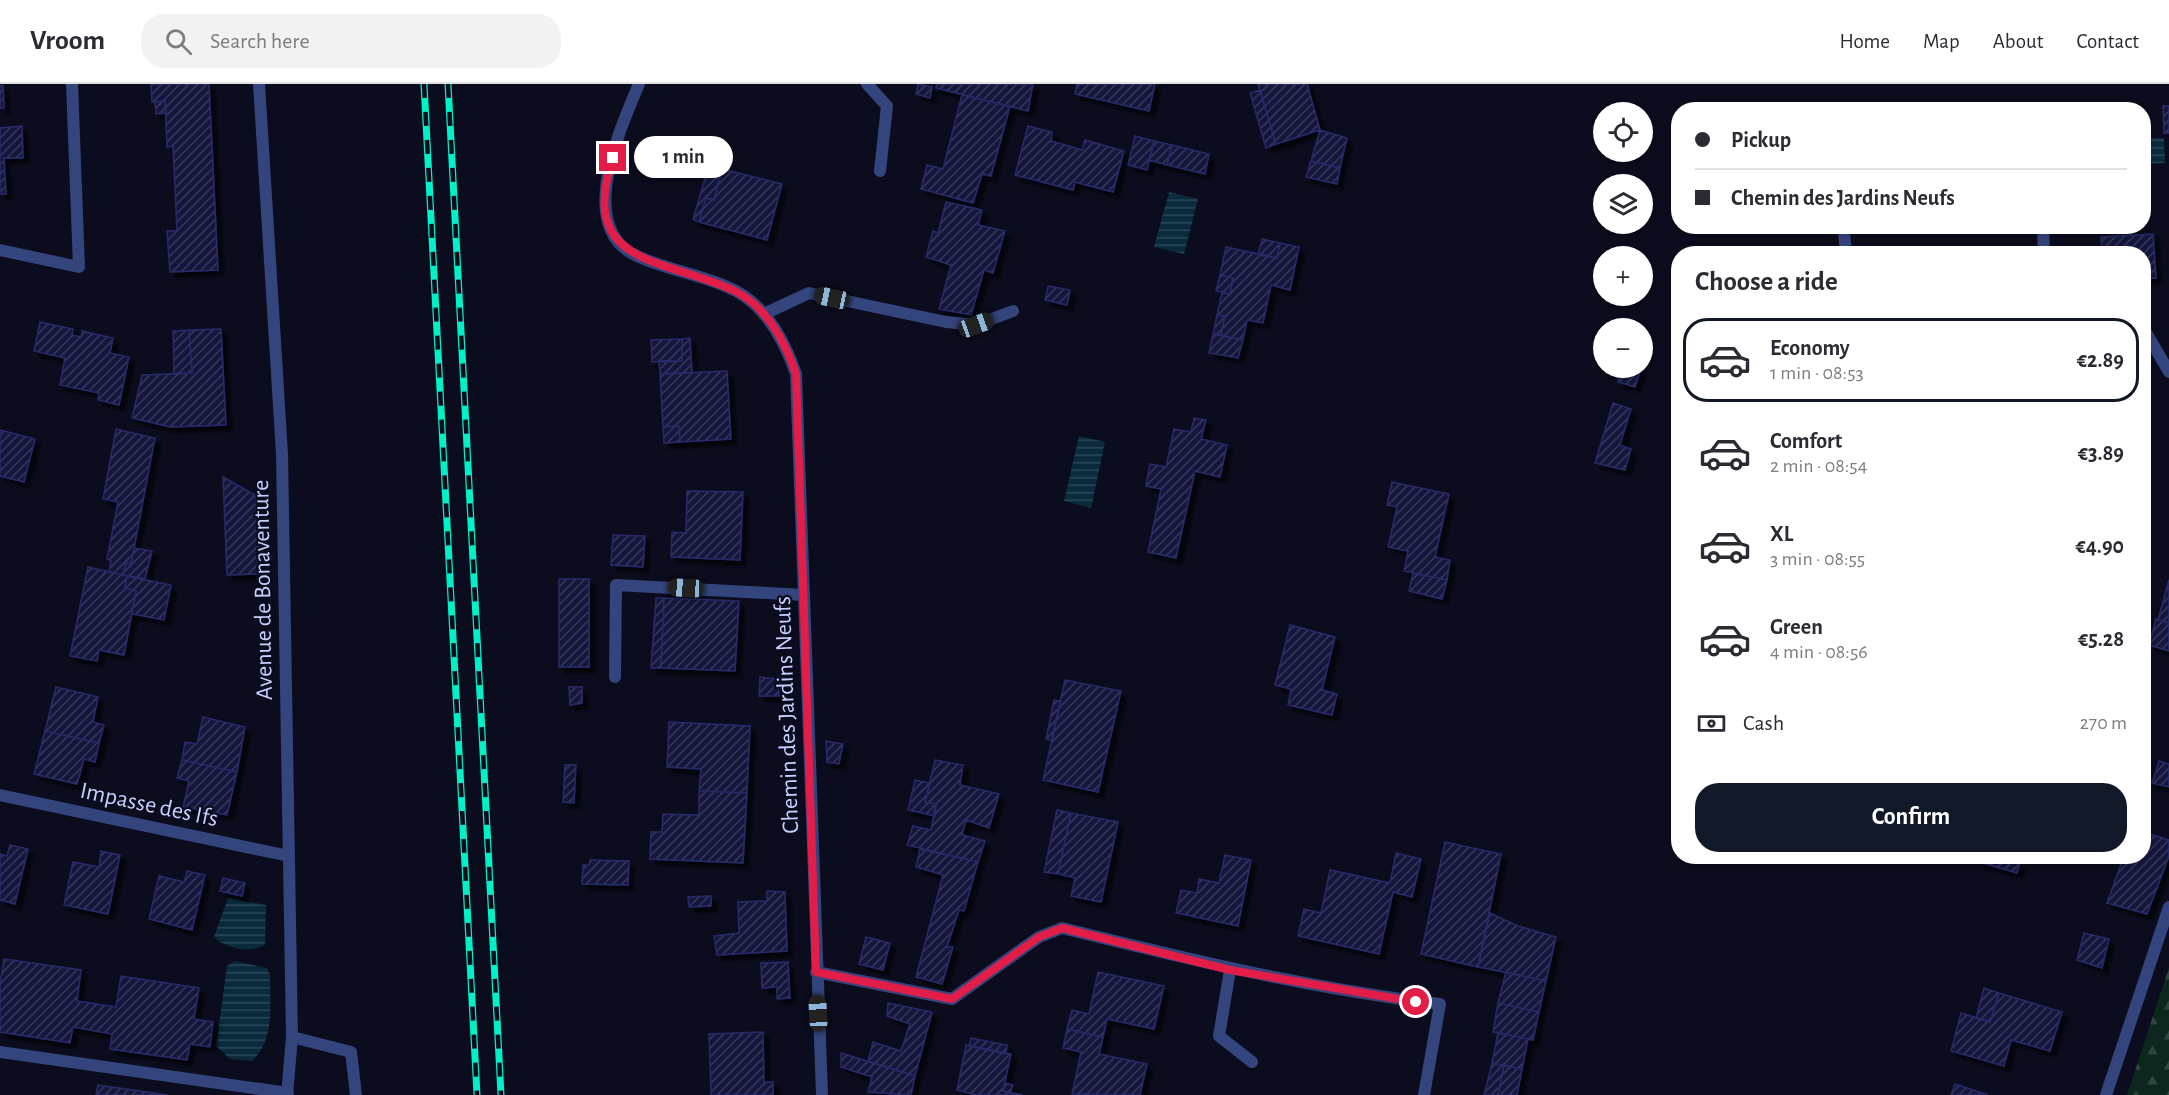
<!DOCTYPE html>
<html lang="en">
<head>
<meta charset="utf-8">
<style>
  :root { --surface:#fff; --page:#f2f2f3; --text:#2b2b33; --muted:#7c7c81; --line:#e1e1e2; --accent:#111827 }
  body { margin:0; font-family:"Alegreya Sans",sans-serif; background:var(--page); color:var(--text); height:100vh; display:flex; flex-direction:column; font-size:22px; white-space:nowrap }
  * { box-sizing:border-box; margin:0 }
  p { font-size:20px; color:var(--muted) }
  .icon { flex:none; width:33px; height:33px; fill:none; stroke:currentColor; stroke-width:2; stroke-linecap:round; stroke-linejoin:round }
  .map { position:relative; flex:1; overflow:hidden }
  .panel { position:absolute; left:1671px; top:162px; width:480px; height:618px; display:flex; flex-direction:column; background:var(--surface); border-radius:24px; box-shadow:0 3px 9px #0003 }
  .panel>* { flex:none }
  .top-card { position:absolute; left:1671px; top:18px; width:480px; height:132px; border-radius:24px; box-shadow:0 3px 9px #0003; display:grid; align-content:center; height:132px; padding:0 24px; background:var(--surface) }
  .tools { position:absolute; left:1593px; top:18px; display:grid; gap:12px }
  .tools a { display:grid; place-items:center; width:60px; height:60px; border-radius:50%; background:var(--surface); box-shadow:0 3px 9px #0003; font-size:30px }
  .end { position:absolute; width:27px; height:27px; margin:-14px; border:8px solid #e11d48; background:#fff; box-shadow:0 0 0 3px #fff }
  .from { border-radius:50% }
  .bubble { position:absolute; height:42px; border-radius:21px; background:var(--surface); box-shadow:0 3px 9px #0003; font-size:20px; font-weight:700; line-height:42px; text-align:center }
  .car { position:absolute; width:18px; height:36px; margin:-18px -9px; border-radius:8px; box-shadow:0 0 4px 2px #0007; background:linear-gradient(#222 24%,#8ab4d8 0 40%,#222 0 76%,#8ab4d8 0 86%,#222 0) }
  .top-card b { display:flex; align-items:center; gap:21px; height:57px; font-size:22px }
  .top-card b+b { border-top:2px solid var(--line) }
  .top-card i { width:15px; height:15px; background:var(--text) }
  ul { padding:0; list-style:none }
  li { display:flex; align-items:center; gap:18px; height:84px; margin:0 12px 9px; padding:0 12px; border:3px solid transparent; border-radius:24px }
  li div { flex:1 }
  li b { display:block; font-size:22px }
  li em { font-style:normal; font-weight:700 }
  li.active { border-color:var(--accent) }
  li>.icon { width:54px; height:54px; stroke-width:1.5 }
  h2 { padding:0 24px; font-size:27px; line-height:72px }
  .pay { display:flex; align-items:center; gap:15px; height:66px; padding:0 24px; font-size:22px }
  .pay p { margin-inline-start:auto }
  .button { display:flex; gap:12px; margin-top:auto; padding:12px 24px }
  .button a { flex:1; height:69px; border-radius:24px; background:var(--accent); color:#fff; font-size:24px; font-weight:700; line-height:69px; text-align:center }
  header { display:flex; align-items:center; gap:36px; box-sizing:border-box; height:84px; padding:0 30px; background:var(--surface); border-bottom:2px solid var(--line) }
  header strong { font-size:28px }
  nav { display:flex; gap:33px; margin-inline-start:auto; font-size:21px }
  .search { width:420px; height:54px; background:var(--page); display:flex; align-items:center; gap:15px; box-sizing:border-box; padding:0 21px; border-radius:24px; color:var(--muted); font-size:22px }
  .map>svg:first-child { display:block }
</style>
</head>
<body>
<header>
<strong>Vroom</strong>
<div class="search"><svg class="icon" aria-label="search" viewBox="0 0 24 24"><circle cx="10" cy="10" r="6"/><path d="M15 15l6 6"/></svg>Search here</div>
<nav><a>Home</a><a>Map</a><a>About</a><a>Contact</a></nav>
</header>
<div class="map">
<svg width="2169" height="1011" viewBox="0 0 2169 1011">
  <defs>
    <pattern id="forest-firs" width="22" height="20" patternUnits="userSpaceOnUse" patternTransform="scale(1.5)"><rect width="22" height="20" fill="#0d271f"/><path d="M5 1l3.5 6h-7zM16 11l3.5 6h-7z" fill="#2f4541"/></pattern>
    <pattern id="water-rules" width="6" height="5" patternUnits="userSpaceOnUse" patternTransform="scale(1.5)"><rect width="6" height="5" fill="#092b3d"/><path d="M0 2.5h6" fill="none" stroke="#2b495a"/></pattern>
    <pattern id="building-hatch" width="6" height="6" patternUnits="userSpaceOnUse" patternTransform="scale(1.5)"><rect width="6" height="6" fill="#16193e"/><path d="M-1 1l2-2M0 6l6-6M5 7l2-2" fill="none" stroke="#36395b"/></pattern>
    <filter id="shadow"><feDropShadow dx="5.5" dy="5.5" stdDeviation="1.5" flood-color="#0009"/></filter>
  </defs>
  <rect width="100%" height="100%" fill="#0b0c1d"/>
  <path fill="url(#forest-firs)" d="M2169,883v128h-42z"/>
  <path fill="url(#water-rules)" d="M2144,54h20l1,25 -21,1z
    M1169,108l29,7 -14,55 -30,-7z
    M1079,352l26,6 -14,66 -27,-7z
    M228,814l38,7 -1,40c-16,8 -38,4 -51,-8z
    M235,877l32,7 3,7c0,29 5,65 -18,86l-22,-2 -14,-13 11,-80z"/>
  <path fill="url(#building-hatch)" stroke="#272c6b" stroke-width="1.5" filter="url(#shadow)" d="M151,0h58l9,186 -48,2 -3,-41h10l-4,-85 -6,1 -2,-46 -13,1z
    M918,0l14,3 -2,11 -14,-4z
    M937,0h96l-5,27 -92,-23z
    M1077,0h78l-6,27 -74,-17z
    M1258,0h49l13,46 -44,14z
    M0,2h3l1,22h-4z
    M1260,6l16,54 -10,4 -16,-55z
    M962,11l48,11 -19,70 -9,-2 -9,29 -52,-14 6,-24 16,4z
    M165,17l1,12 -10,1 -1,-12z
    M2163,22h6v27h-5z
    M22,42l1,32h-19l2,36h-6v-66z
    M1028,42l24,6 -1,9 31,9 3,-10 39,11 -11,41 -38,-10 -2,8 -58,-15z
    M1320,46l27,8 -7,30 -29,-7z
    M1135,52l19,5 -7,29 -19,-5z
    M1154,57l18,4 -5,20 -18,-5z
    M1172,61l37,9 -4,20 -38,-9z
    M1311,77l29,7 -3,16 -31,-7z
    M709,81l13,4 -8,31 -8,-2 -7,24 -6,-3z
    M722,85l60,15 -15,56 -68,-18 7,-24 8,2z
    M946,118l36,8 -4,15 27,6 -12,42 -9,-3 -13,45 -32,-6 12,-44 -25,-8 7,-26 5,2z
    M2153,150l3,44 -12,1v-25h-42l-1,-17z
    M1262,155l18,4 -3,15 -19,-3z
    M1280,159l19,4 -9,43 -19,-5 -8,38 -16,-3 -4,20 -22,-5 4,-19 -8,-1 5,-22 8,1 3,-16 -13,-3 6,-28 51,11z
    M2102,167v3l-53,-1z
    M1220,191l13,3 -3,16 -14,-3z
    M1048,202l22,4 -3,15 -22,-5z
    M1217,231l8,1 -4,19 -8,-1z
    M40,238l33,7 -1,6 9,2 1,-6 31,7 -3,15 19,4 -10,48 -21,-5 1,-7 -39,-8 5,-27 -31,-7z
    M221,245l5,96 -56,2 -38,-9 10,-43 50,-2 -3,-43z
    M189,246l3,43 -18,1 -1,-43z
    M1213,250l30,6 -5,18 -29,-5z
    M690,254l2,35 -32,1 -1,-13h23v-22z
    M682,255v22l-30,1 -1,-22z
    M1642,257l6,2 -5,15h-1z
    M1622,284h19l-6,19 -17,-5z
    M727,287l4,68 -51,3 -1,-16 -16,1 -3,-53z
    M1613,319l18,6 -11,36 11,4 -6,21 -30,-7z
    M1194,334l12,2 -5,19 26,6 -7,32 -25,-6 -19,87 -28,-6 13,-63 -15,-3 4,-22 16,3 8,-38 17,3z
    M679,342l1,16 -16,1 -1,-16z
    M116,345l39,9 -24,126 -5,-1 -3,12 -14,-3 2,-11 -4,-2 11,-57 -15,-3z
    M0,346l35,9 -11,43 -24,-6z
    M223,393l32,18 5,79 -33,1z
    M1392,398l57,12 -14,63 15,3 -3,20 -43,-9 4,-20 -20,-4 9,-40 -10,-2z
    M687,407l56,1 -3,68 -69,-3 1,-25 14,1z
    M613,451l32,1 -2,31 -32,-2z
    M134,464l18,3 -7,28 -22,-4 3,-12 5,1z
    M88,483l39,9 -2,12 11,3 -12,64 -25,-5 -2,11 -27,-5z
    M1413,489l34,7 -5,19 -33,-8z
    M127,492l44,9 -7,35 -32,-6 4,-23 -11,-3z
    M559,495h30v88h-30z
    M2169,496v43l-11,-3z
    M656,514h8l-3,70h-10z
    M664,514l75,3 -4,70 -74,-3z
    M2156,535l13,4v28l-20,-6z
    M1290,541l45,12 -13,53 15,4 -5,21 -44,-10 3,-16 -16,-4z
    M760,593l18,2 1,17h-20z
    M1065,596l56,11 -23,101 -55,-12z
    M56,603l42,10 -5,25 11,3 -5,18 -54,-12z
    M569,603h13v16l-12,2z
    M1054,616l6,1 -8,40 -6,-2z
    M203,633l42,10 -8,45 -55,-12 3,-18 12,2z
    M669,638l81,4 -3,67 -48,-2 2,-22 -34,-2z
    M45,647l54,12 -4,19 -11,-3 -7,25 -43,-10z
    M826,657l17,3 -4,20 -12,-2z
    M182,676l55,12 -10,43 -44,-8 6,-26 -12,-3z
    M935,676l28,5 -3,20 39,9 -10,34 -23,-8 -4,15 23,6 -7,21 -71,-17 6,-19 18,4 5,-26 -11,-2z
    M2159,677l10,3v23l-17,-4z
    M565,681h11l-2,38 -11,-1z
    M915,696l15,3 -5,19 11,2 -1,12 -27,-6z
    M699,707l48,2 -4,70 -93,-4 1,-27h11l1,-18 36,1z
    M1057,726l14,3 -13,61 -14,-2z
    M1071,729l47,9 -17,80 -30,-6 4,-18 -17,-4z
    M2144,748l25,8v16l-22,58 -40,-11 17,-47h20z
    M1445,758l56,12 -23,113 -57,-13z
    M10,761l18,4 -13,55 -15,-4v-46l7,2z
    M920,765l58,13 -14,49 -5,-1 -12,37h6l-11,37 -26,-7 27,-102 -27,-8z
    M101,767l19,4 -12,59 -44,-9 9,-43 26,5z
    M1396,769l25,6 -9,38 -19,-5 -14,62 -81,-18 6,-27 17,4 9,-43 60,13z
    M1225,771l26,5 -13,66 -62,-13 5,-23 16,3 2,-14 20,4z
    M1981,772h16l23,7 -3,10 -38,-11z
    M590,776l39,1 -1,24 -46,-1 1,-19h6z
    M187,787l18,4 -13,55 -43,-11 10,-43 25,6z
    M223,794l22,5 -3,13 -22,-5z
    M767,807l18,1 2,59 -70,4 -3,-19 25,-3 -1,-31 29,-1z
    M711,812v10l-22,1 -1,-10z
    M1490,829l28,13 38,11 -10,44 -68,-14z
    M2084,849l25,6 -7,29 -25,-8z
    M866,853l24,6 -7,27 -24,-6z
    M4,875l77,11 -4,31 39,6 5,-31 78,12 -5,31 19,3 -3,25 -20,-3 -3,16 -77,-11 2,-15 -39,-7 -3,16 -70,-11v-48z
    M788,878l2,36 -13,1v-12l-15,1 -1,-25z
    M1098,888l66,14 -10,43 -47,-10 -4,18 -36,-8 5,-19 17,4z
    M1506,888l40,9 -7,31 -41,-9z
    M1984,904l15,5 -9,29 -14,-4z
    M1999,909l63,19 -12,39 -39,-11 -7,26 -53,-15 10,-38 29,9z
    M888,919l44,9 -17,64 -47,-15 5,-19 28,9 9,-27 -23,-8z
    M1498,919l41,9 -6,28 -40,-8z
    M1067,945l36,8 -4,17 48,10 -7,31 -68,-1 9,-42 -18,-4z
    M763,948l1,50h9v13h-62l-2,-61z
    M1498,949l30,6 -6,30 -30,-6z
    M971,954l36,7 -1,9 -37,-8z
    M966,961l45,9 -8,37 20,4h-47l-19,-5z
    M841,969l74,23 -4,19 -43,-3 4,-15 -31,-10z
    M1492,979l12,2 -6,30h-14z
    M1504,981l18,4 -5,26h-19z
    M1005,999l8,2 -3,8 -7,-2z
    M1955,1000l33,11h-37z
    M98,1001l70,10h-72z"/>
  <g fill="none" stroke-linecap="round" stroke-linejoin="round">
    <path stroke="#34457e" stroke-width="12" d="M867,0l20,22 -7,65
      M764,230l45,-21 137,29 30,3 37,-14
      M615,593l1,-92 188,10
      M1230,886l-11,66 33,26
      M816,888l136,27 87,-62 23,-9c125,31 250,61 378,76l-16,91
      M292,953l59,15 5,43
      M0,968l288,41"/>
    <path stroke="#34457e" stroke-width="12" d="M259,0l23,370 10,583 -5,58
      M639,0c-19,45 -64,144 -2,172 32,15 69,19 99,35 32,17 49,51 60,83l26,721
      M2043,142l1,28
      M1844,148l2,22
      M0,166l79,17 -7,-183
      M2144,245l25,43
      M0,711l289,61
      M2106,1011l63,-188"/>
    <g stroke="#00f1c7" stroke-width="7">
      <path id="rail" d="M424,0l53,1011
        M448,0l53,1011"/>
    </g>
    <use href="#rail" stroke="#0b0c1d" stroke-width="4.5" stroke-dasharray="14" stroke-linecap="butt"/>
  </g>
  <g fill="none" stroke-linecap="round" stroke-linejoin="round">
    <path stroke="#e11d48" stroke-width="8" d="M613,74c-37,109 53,100 122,133 32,16 50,51 61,83l20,598 136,27 87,-62 23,-9 168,42 186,32"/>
  </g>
  <g text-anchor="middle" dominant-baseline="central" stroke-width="4.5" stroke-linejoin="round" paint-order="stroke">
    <g font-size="24" fill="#c6cfff" stroke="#0b0c1d">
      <text transform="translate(263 506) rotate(-91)">Avenue de Bonaventure</text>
      <text transform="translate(787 631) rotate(-92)">Chemin des Jardins Neufs</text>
      <text transform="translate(149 721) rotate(12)">Impasse des Ifs</text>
    </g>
  </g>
</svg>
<div class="tools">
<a><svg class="icon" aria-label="locate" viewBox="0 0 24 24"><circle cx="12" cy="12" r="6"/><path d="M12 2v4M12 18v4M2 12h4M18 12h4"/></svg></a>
<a><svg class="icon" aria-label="layers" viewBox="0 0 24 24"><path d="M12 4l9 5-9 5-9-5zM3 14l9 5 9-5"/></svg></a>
<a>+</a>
<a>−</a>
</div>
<i class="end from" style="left:1416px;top:918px"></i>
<i class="end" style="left:613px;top:74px"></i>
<div class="bubble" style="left:634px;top:52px;width:99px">1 min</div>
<i class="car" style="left:832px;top:214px;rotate:282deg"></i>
<i class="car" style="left:976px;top:241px;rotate:70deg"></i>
<i class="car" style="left:686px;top:504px;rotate:273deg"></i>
<i class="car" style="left:818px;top:929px;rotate:357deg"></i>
<div class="top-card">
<b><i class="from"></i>Pickup</b>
<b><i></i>Chemin des Jardins Neufs</b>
</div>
<section class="panel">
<h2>Choose a ride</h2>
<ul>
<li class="active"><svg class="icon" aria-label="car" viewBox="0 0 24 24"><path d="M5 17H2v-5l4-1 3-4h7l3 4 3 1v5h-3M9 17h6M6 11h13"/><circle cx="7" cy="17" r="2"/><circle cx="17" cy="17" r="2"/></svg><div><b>Economy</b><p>1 min · 08:53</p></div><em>€2.89</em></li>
<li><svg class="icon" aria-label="car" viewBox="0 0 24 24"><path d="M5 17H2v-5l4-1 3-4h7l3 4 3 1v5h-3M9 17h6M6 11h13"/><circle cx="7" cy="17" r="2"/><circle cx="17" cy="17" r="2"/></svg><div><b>Comfort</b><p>2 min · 08:54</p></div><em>€3.89</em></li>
<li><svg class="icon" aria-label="car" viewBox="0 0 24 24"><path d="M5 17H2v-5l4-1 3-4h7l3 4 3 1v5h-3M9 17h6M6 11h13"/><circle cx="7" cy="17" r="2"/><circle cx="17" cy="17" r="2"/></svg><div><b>XL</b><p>3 min · 08:55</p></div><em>€4.90</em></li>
<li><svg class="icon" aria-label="car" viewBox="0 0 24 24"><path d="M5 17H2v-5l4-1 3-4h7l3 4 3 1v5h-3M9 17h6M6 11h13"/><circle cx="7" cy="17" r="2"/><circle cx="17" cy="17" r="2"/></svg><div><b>Green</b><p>4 min · 08:56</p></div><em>€5.28</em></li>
</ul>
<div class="pay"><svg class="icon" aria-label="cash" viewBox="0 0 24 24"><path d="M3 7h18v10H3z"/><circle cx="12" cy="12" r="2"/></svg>Cash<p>270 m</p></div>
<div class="button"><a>Confirm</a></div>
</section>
</div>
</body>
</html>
